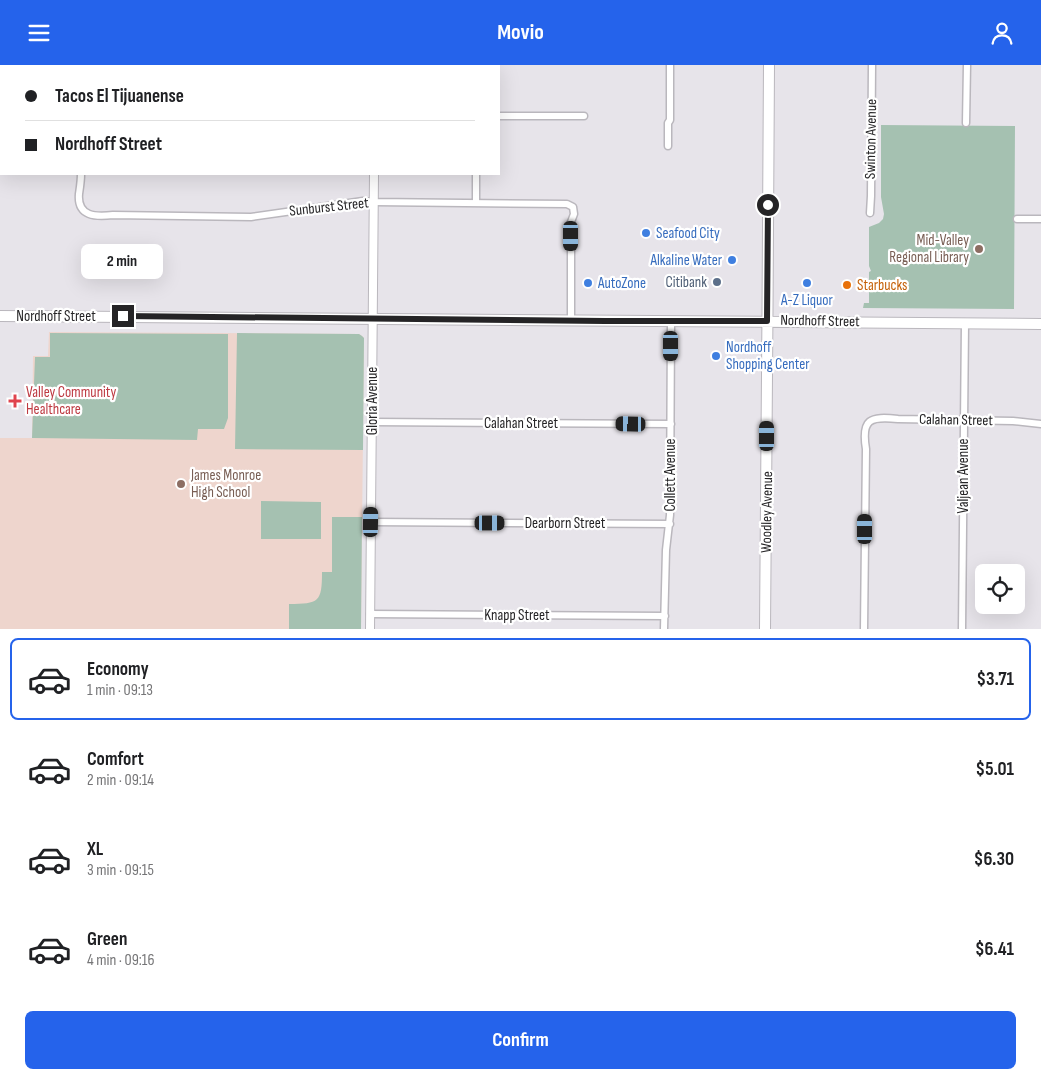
<!DOCTYPE html>
<html lang="en">
<head>
<meta charset="utf-8">
<style>
  :root { --surface:#fff; --page:#f2f2f2; --text:#202124; --muted:#757577; --line:#e0e0e0; --accent:#2563eb }
  body { margin:0; font-family:"Sofia Sans Condensed",sans-serif; background:var(--page); color:var(--text); height:100vh; display:flex; flex-direction:column; font-size:19px; white-space:nowrap }
  * { box-sizing:border-box; margin:0 }
  p { font-size:16px; color:var(--muted) }
  .icon { flex:none; width:28px; height:28px; fill:none; stroke:currentColor; stroke-width:2; stroke-linecap:round; stroke-linejoin:round }
  .map { position:relative; height:564px; overflow:hidden }
  .side { display:flex; flex-direction:column; background:var(--surface); flex:1 }
  .side>* { flex:none }
  .top-card { position:absolute; left:0px; top:0px; width:500px; height:110px; box-shadow:0 5px 20px #0002; display:grid; align-content:center; height:110px; padding:0 25px; background:var(--surface) }
  .controls { position:absolute; left:975px; top:499px; display:grid; gap:10px }
  .controls a { display:grid; place-items:center; width:50px; height:50px; border-radius:8px; background:var(--surface); box-shadow:0 5px 20px #0002; font-size:25px }
  .end { position:absolute; width:22px; height:22px; margin:-11px; border:6px solid #252426; background:#fff; box-shadow:0 0 0 2px #fff }
  .from { border-radius:50% }
  .bubble { position:absolute; height:35px; border-radius:8px; background:var(--surface); box-shadow:0 5px 20px #0002; font-size:16px; font-weight:700; line-height:35px; text-align:center }
  .car { position:absolute; width:15px; height:30px; margin:-15px -8px; border-radius:6px; box-shadow:0 0 4px 1px #0007; background:linear-gradient(#222 24%,#8ab4d8 0 40%,#222 0 76%,#8ab4d8 0 86%,#222 0) }
  .top-card b { display:flex; align-items:center; gap:18px; height:48px; font-size:19px }
  .top-card b+b { border-top:1px solid var(--line) }
  .top-card i { width:12px; height:12px; background:var(--text) }
  ul { padding:9px 0 0; list-style:none }
  li { display:flex; align-items:center; gap:15px; height:82px; margin:0 10px 8px; padding:0 15px; border:2px solid transparent; border-radius:8px }
  li div { flex:1 }
  li b { display:block; font-size:19px }
  li em { font-style:normal; font-weight:700 }
  li.current { border-color:var(--accent) }
  li>.icon { width:45px; height:45px; stroke-width:1.5 }
  .cta { display:flex; gap:10px; margin-top:auto; padding:10px 25px }
  .cta a { flex:1; height:58px; border-radius:8px; background:var(--accent); color:#fff; font-size:20px; font-weight:700; line-height:58px; text-align:center }
  header { display:flex; justify-content:space-between; align-items:center; height:65px; padding:0 25px; background:var(--accent); color:#fff; font-size:22px; font-weight:700 }
  .map>svg:first-child { display:block }
</style>
</head>
<body>
<header><svg class="icon" aria-label="menu" viewBox="0 0 24 24"><path d="M4 6h16M4 12h16M4 18h16"/></svg>Movio<svg class="icon" aria-label="person" viewBox="0 0 24 24"><circle cx="12" cy="8" r="4"/><path d="M4 21q1-7 8-7t8 7"/></svg></header>
<div class="map">
<svg width="1041" height="564" viewBox="0 0 1041 564">
  <rect width="100%" height="100%" fill="#e7e4ea"/>
  <path fill="#eed5cd" d="M49,267l310,2 3,2 2,2 -3,291h-361v-191h32l1,-82h15z"/>
  <path fill="#a5c1b1" d="M881,60l134,1 -1,183 -151,-1 1,-5h5v-31l2,-1 -2,-5v-39l10,-4 4,-4 1,-5 -3,-17z
    M50,268l178,1v84l-4,11h-26l-1,11 -165,-2 3,-81h15z
    M237,268l122,1 3,2 2,2 -1,112 -128,-1z
    M261,436l60,1v37h-60z
    M332,452h30l-1,112h-72v-25c30,0 33,-2 33,-32h10z"/>
  <g fill="none" stroke-linecap="round" stroke-linejoin="round">
    <g stroke="#bab7bd" stroke-width="9">
      <path id="minor" d="M83,1v-1
        M476,1v-1
        M499,51h85
        M966,58l1,-58
        M668,81v-23l2,-3v-55
        M81,109c0,7 -1,13 -2,20 -2,23 17,23 34,21l138,2 112,-16 11,1 193,2 6,3 1,7 -3,8v98
        M476,109v28
        M870,148l1,-17 1,-131
        M1017,154h24
        M372,357l299,2
        M371,457l299,2
        M370,549l295,2
        M664,564l2,-79 4,-35 1,-194
        M864,564l2,-180c-5,-30 4,-33 32,-30l115,2 28,3
        M962,564l3,-306"/>
    </g>
    <g stroke="#bab7bd" stroke-width="10">
      <path id="tertiary" d="M374,0v1
        M370,564l4,-455"/>
    </g>
    <g stroke="#bab7bd" stroke-width="12">
      <path id="primary" d="M0,251l1041,8
        M765,564c3,-188 2,-376 4,-564"/>
    </g>
    <use href="#minor" stroke="#fff" stroke-width="6"/>
    <use href="#tertiary" stroke="#fff" stroke-width="8"/>
    <use href="#primary" stroke="#fff" stroke-width="10"/>
  </g>
  <g fill="none" stroke-linecap="round" stroke-linejoin="round">
    <path stroke="#252426" stroke-width="6" d="M123,251l482,5h162l1,-116"/>
  </g>
  <g fill="#3f7fe0" stroke="#fff" stroke-width="2">
    <circle cx="646" cy="168" r="5"/>
    <circle cx="732" cy="195" r="5"/>
    <circle cx="588" cy="218" r="5"/>
    <circle cx="807" cy="218" r="5"/>
    <circle cx="716" cy="291" r="5"/>
  </g>
  <g fill="#8d6e63" stroke="#fff" stroke-width="2">
    <circle cx="979" cy="184" r="5"/>
    <circle cx="181" cy="419" r="5"/>
  </g>
  <circle fill="#5c6f8a" stroke="#fff" stroke-width="2" cx="717" cy="217" r="5"/>
  <circle fill="#e8710a" stroke="#fff" stroke-width="2" cx="847" cy="220" r="5"/>
  <path fill="#e0444e" stroke="#fff" stroke-width="2" d="M12.5 328.5h5v5h5v5h-5v5h-5v-5h-5v-5h5z"/>
  <g text-anchor="middle" dominant-baseline="central" stroke-width="4.5" stroke-linejoin="round" paint-order="stroke">
    <g font-size="15" fill="#252426" stroke="#fff">
      <text transform="translate(871 74) rotate(-89)">Swinton Avenue</text>
      <text transform="translate(329 142) rotate(-6)">Sunburst Street</text>
      <text x="56" y="251">Nordhoff Street</text>
      <text transform="translate(820 256) rotate(1)">Nordhoff Street</text>
      <text transform="translate(372 336) rotate(-90)">Gloria Avenue</text>
      <text transform="translate(956 355) rotate(1)">Calahan Street</text>
      <text x="521" y="358">Calahan Street</text>
      <text transform="translate(670 410) rotate(-90)">Collett Avenue</text>
      <text transform="translate(963 411) rotate(-90)">Valjean Avenue</text>
      <text transform="translate(767 447) rotate(-89)">Woodley Avenue</text>
      <text x="565" y="458">Dearborn Street</text>
      <text x="517" y="550">Knapp Street</text>
    </g>
    <g font-size="15" fill="#366cbe" stroke="#fff" text-anchor="start">
      <text x="656" y="168">Seafood City</text>
      <text x="722" y="195" text-anchor="end">Alkaline Water</text>
      <text x="598" y="218">AutoZone</text>
      <text x="807" y="235" text-anchor="middle">A-Z Liquor</text>
      <text x="726" y="282">Nordhoff<tspan x="726" dy="17">Shopping Center</tspan></text>
    </g>
    <g font-size="15" fill="#785e54" stroke="#fff" text-anchor="end">
      <text x="969" y="175">Mid-Valley<tspan x="969" dy="17">Regional Library</tspan></text>
      <text x="191" y="410" text-anchor="start">James Monroe<tspan x="191" dy="17">High School</tspan></text>
    </g>
    <g font-size="15" fill="#4e5e75" stroke="#fff" text-anchor="end">
      <text x="707" y="217">Citibank</text>
    </g>
    <g font-size="15" fill="#c56008" stroke="#fff" text-anchor="start">
      <text x="857" y="220">Starbucks</text>
    </g>
    <g font-size="15" fill="#be3a42" stroke="#fff" text-anchor="start">
      <text x="26" y="327">Valley Community<tspan x="26" dy="17">Healthcare</tspan></text>
    </g>
  </g>
</svg>
<div class="controls">
<a><svg class="icon" aria-label="locate" viewBox="0 0 24 24"><circle cx="12" cy="12" r="6"/><path d="M12 2v4M12 18v4M2 12h4M18 12h4"/></svg></a>
</div>
<i class="end from" style="left:768px;top:140px"></i>
<i class="end" style="left:123px;top:251px"></i>
<div class="bubble" style="left:81px;top:179px;width:82px">2 min</div>
<i class="car" style="left:571px;top:171px;rotate:180deg"></i>
<i class="car" style="left:671px;top:281px;rotate:180deg"></i>
<i class="car" style="left:631px;top:359px;rotate:271deg"></i>
<i class="car" style="left:767px;top:371px;rotate:0deg"></i>
<i class="car" style="left:371px;top:457px;rotate:1deg"></i>
<i class="car" style="left:490px;top:458px;rotate:90deg"></i>
<i class="car" style="left:865px;top:464px;rotate:0deg"></i>
<div class="top-card">
<b><i class="from"></i>Tacos El Tijuanense</b>
<b><i></i>Nordhoff Street</b>
</div>
</div>
<section class="side">
<ul>
<li class="current"><svg class="icon" aria-label="car" viewBox="0 0 24 24"><path d="M5 17H2v-5l4-1 3-4h7l3 4 3 1v5h-3M9 17h6M6 11h13"/><circle cx="7" cy="17" r="2"/><circle cx="17" cy="17" r="2"/></svg><div><b>Economy</b><p>1 min · 09:13</p></div><em>$3.71</em></li>
<li><svg class="icon" aria-label="car" viewBox="0 0 24 24"><path d="M5 17H2v-5l4-1 3-4h7l3 4 3 1v5h-3M9 17h6M6 11h13"/><circle cx="7" cy="17" r="2"/><circle cx="17" cy="17" r="2"/></svg><div><b>Comfort</b><p>2 min · 09:14</p></div><em>$5.01</em></li>
<li><svg class="icon" aria-label="car" viewBox="0 0 24 24"><path d="M5 17H2v-5l4-1 3-4h7l3 4 3 1v5h-3M9 17h6M6 11h13"/><circle cx="7" cy="17" r="2"/><circle cx="17" cy="17" r="2"/></svg><div><b>XL</b><p>3 min · 09:15</p></div><em>$6.30</em></li>
<li><svg class="icon" aria-label="car" viewBox="0 0 24 24"><path d="M5 17H2v-5l4-1 3-4h7l3 4 3 1v5h-3M9 17h6M6 11h13"/><circle cx="7" cy="17" r="2"/><circle cx="17" cy="17" r="2"/></svg><div><b>Green</b><p>4 min · 09:16</p></div><em>$6.41</em></li>
</ul>
<div class="cta"><a>Confirm</a></div>
</section>
</body>
</html>
